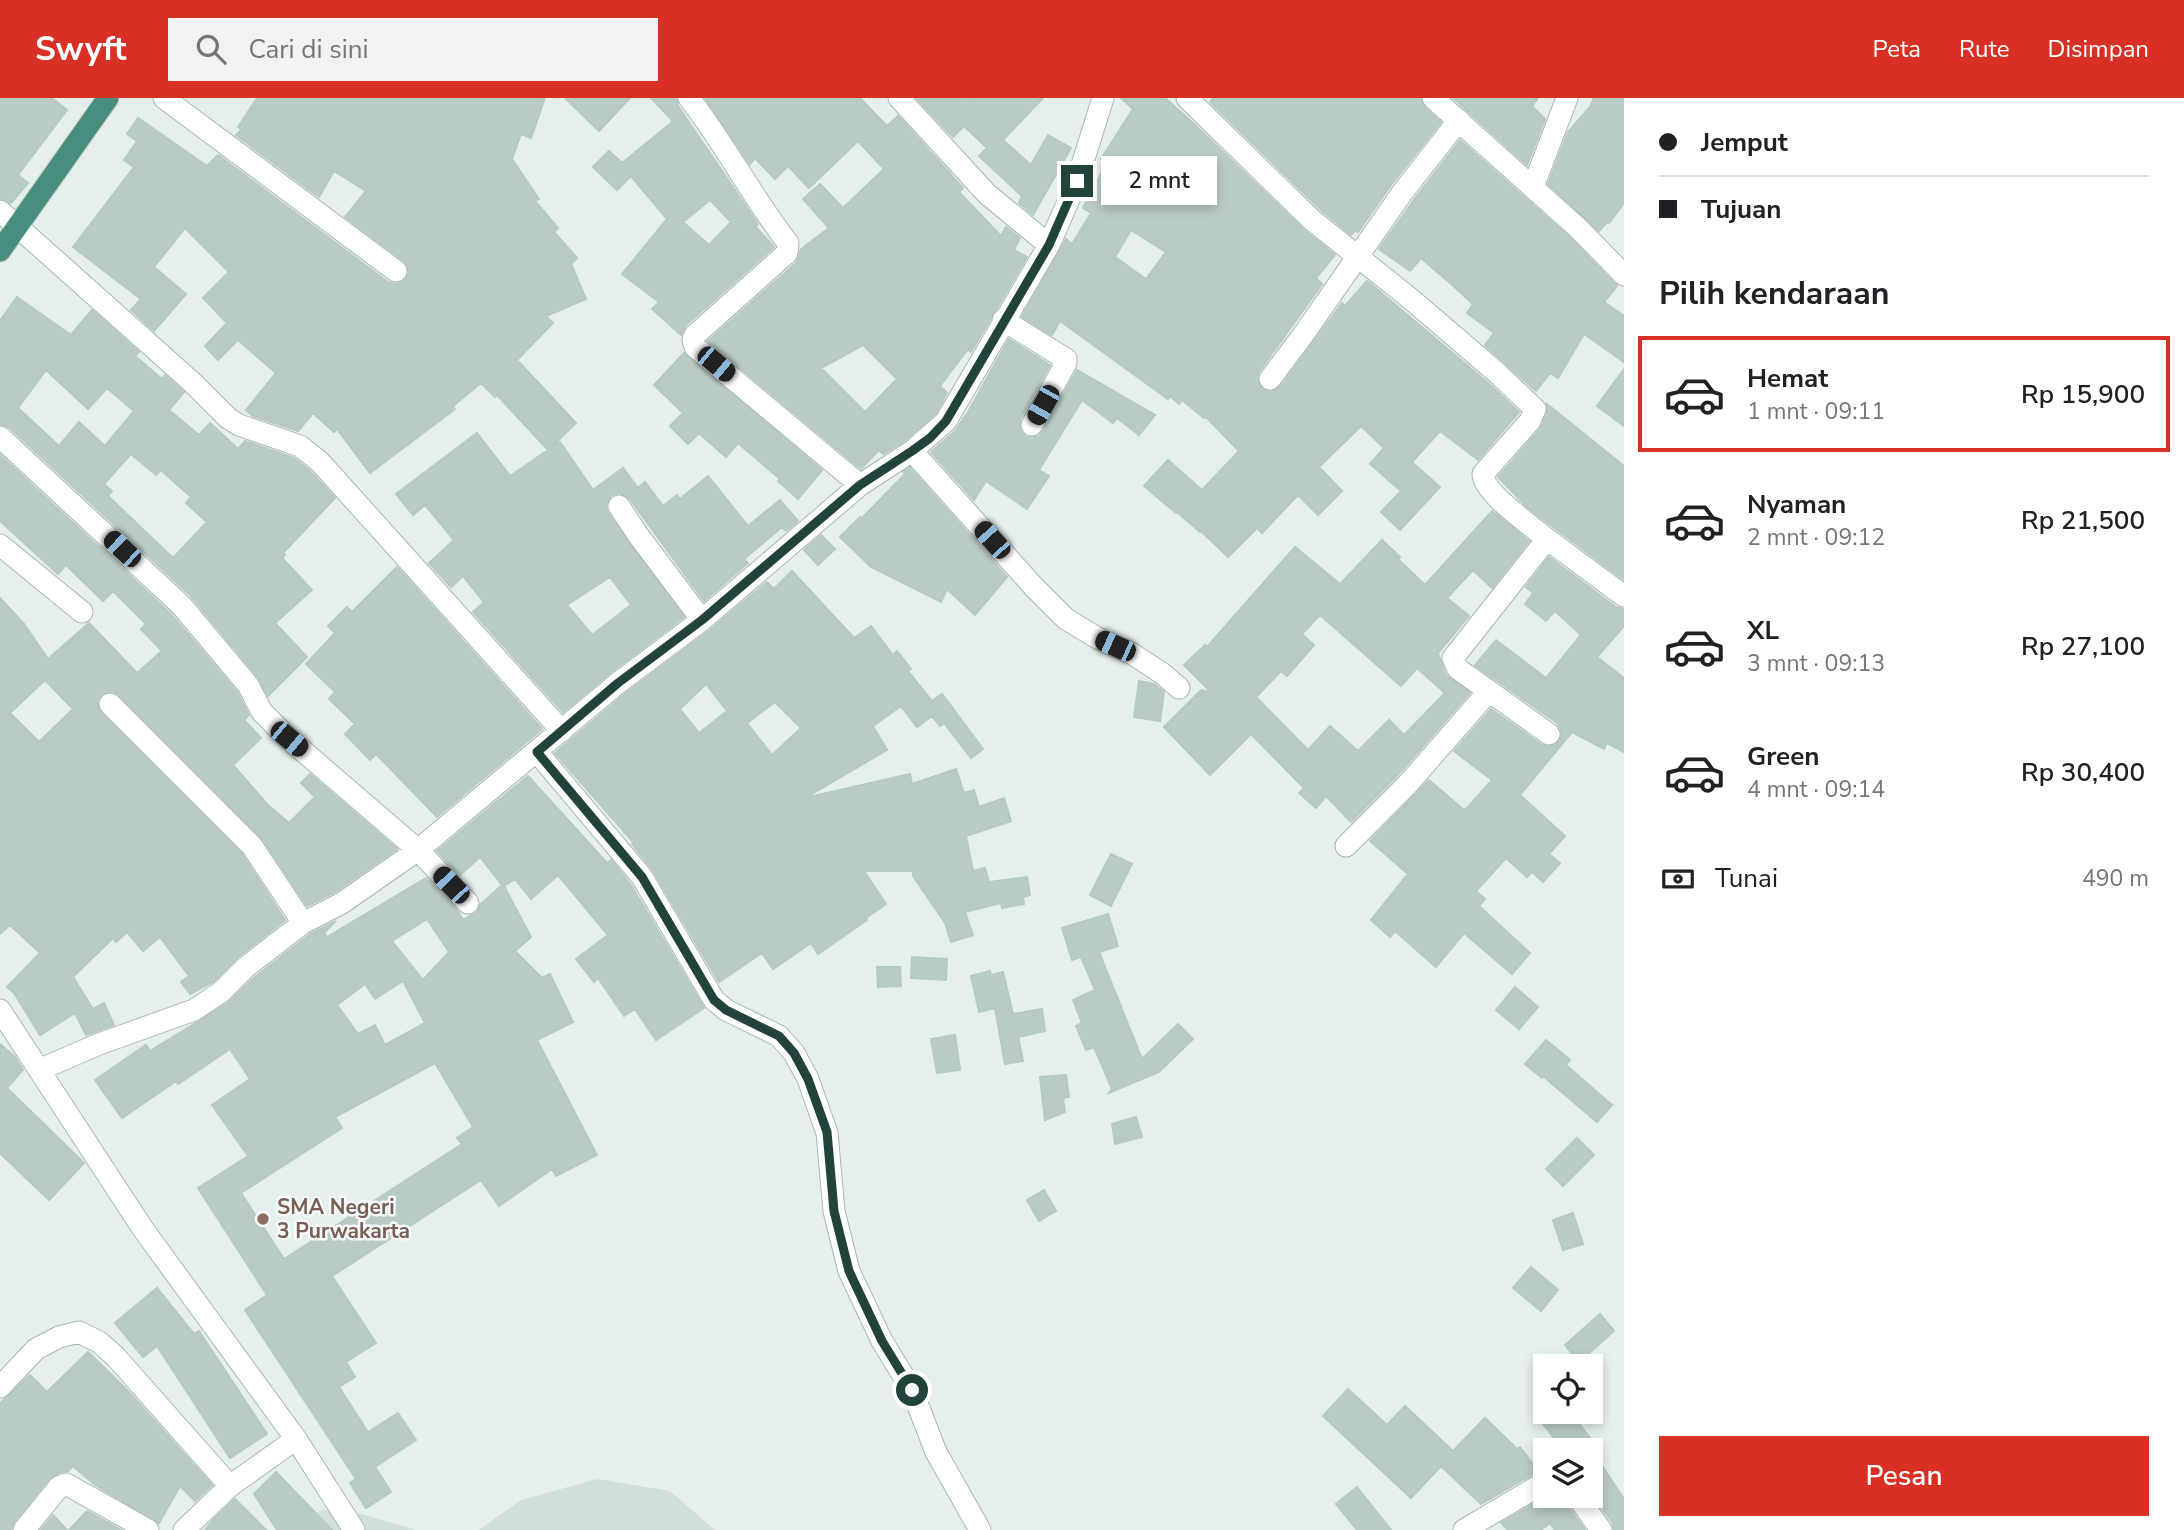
<!DOCTYPE html>
<html lang="id">
<head>
<meta charset="utf-8">
<style>
  :root { --surface:#fff; --page:#f2f2f2; --text:#202124; --muted:#757577; --line:#e0e0e0; --accent:#d93025 }
  body { margin:0; font-family:"Nunito Sans",sans-serif; background:var(--page); color:var(--text); height:100vh; display:flex; flex-direction:column; font-size:26px; white-space:nowrap }
  * { box-sizing:border-box; margin:0 }
  p { font-size:23px; color:var(--muted) }
  .icon { flex:none; width:38px; height:38px; fill:none; stroke:currentColor; stroke-width:2; stroke-linecap:round; stroke-linejoin:round }
  .map { position:relative; flex:1; overflow:hidden }
  .side { display:flex; flex-direction:column; background:var(--surface); width:560px }
  .side>* { flex:none }
  .guide { display:grid; align-content:center; height:154px; padding:0 35px; background:var(--surface) }
  .buttons { position:absolute; left:1533px; top:1256px; display:grid; gap:14px }
  .buttons a { display:grid; place-items:center; width:70px; height:70px; border-radius:0px; background:var(--surface); box-shadow:0 4px 10px #0003; font-size:35px }
  .end { position:absolute; width:32px; height:32px; margin:-16px; border:9px solid #22433b; background:#fff; box-shadow:0 0 0 4px #fff }
  .from { border-radius:50% }
  .bubble { position:absolute; height:49px; border-radius:0px; background:var(--surface); box-shadow:0 4px 10px #0003; font-size:23px; font-weight:600; line-height:49px; text-align:center }
  .car { position:absolute; width:21px; height:42px; margin:-21px -10px; border-radius:9px; box-shadow:0 0 5px 2px #0007; background:linear-gradient(#222 24%,#8ab4d8 0 40%,#222 0 76%,#8ab4d8 0 86%,#222 0) }
  .guide b { display:flex; align-items:center; gap:24px; height:66px; font-size:26px }
  .guide b+b { border-top:2px solid var(--line) }
  .guide i { width:18px; height:18px; background:var(--text) }
  ul { padding:0; list-style:none }
  li { display:flex; align-items:center; gap:21px; height:116px; margin:0 14px 10px; padding:0 21px; border:4px solid transparent; border-radius:0px }
  li div { flex:1 }
  li b { display:block; font-size:26px }
  li em { font-style:normal; font-weight:600 }
  li.active { border-color:var(--accent) }
  li>.icon { width:63px; height:63px; stroke-width:1.5 }
  h2 { padding:0 35px; font-size:32px; line-height:84px }
  .pay { display:flex; align-items:center; gap:18px; height:77px; padding:0 35px; font-size:26px }
  .pay p { margin-inline-start:auto }
  .primary-button { display:flex; gap:14px; margin-top:auto; padding:14px 35px }
  .primary-button a { flex:1; height:80px; border-radius:0px; background:var(--accent); color:#fff; font-size:28px; font-weight:600; line-height:80px; text-align:center }
  header { display:flex; align-items:center; gap:42px; box-sizing:border-box; height:98px; padding:0 35px; background:var(--accent); color:#fff }
  header strong { font-size:33px }
  nav { display:flex; gap:38px; margin-inline-start:auto; font-size:24px }
  .search { width:490px; height:63px; background:var(--page); display:flex; align-items:center; gap:18px; box-sizing:border-box; padding:0 24px; border-radius:0px; color:var(--muted); font-size:26px }
  main { display:flex; flex:1; min-height:0 }
  .map>svg:first-child { display:block }
</style>
</head>
<body>
<header>
<strong>Swyft</strong>
<div class="search"><svg class="icon" aria-label="search" viewBox="0 0 24 24"><circle cx="10" cy="10" r="6"/><path d="M15 15l6 6"/></svg>Cari di sini</div>
<nav><a>Peta</a><a>Rute</a><a>Disimpan</a></nav>
</header>
<main>
<div class="map">
<svg width="1624" height="1432" viewBox="0 0 1624 1432">
  <rect width="100%" height="100%" fill="#e5efeb"/>
  <path fill="#d3dfda" d="M597,1381l73,12 45,39h-236l42,-30z
    M323,1412l39,4 54,16h-131l10,-9z"/>
  <path fill="#bacac4" stroke="#b6cac2" stroke-width="2" fill-rule="evenodd" d="M0,0h52l15,12 -49,65 10,8 -17,20 -11,-5z
    M257,0h288l-14,40 -10,-4 -9,25 27,40 -4,2 23,27 -4,4 23,26 -6,6 15,35 -40,17 7,7 -36,37 59,63 -28,27 -51,-55 -2,2 -14,-14 -28,23 2,3 -85,64 -33,-44 -3,3 -21,-19 -15,18 -45,-15 -7,-6 30,-37 -38,-33 -20,20 -13,-14 22,-23 -24,-25 26,-26 -44,-44 -31,39 32,27 -32,37 -23,-21 10,-11 -68,-52 61,-80 -10,-7 13,-19 -10,-7 11,-16 69,48 11,-11 170,127 7,2 11,-5 3,-7 -5,-11 -59,-44 21,-26 -32,-20 -15,26 -83,-62 6,-6 -4,-2z
    M565,0h65l-31,33z
    M651,0h25l2,8 80,118 -3,2 19,21 -88,78 -5,10 -29,-26 7,-7 -37,-28 45,-55 -36,-43 -14,14 -24,-23 16,-16 13,12 49,-40 1,-3zM710,102l21,22 -22,23 -26,-23z
    M705,0h155l27,28 11,-10 65,72 -4,4 42,44 5,-9 14,11 -6,12 13,7 -56,95 -3,-3 -28,37 7,7 -11,20 -32,28 -21,13 -4,-4 -18,19 -153,-128 88,-78 5,-14 28,-21 -26,-29 17,-15 23,24 41,-39 -26,-28 -49,47 -21,-22 -13,13 -20,-21 -5,6zM863,247l34,34 -32,33 -44,-44z
    M1043,0l-40,42 28,25 17,-30 23,13 -38,67 -14,-12 3,-7 -43,-40 8,-8 -23,-22 -11,11 -36,-38z
    M1121,0h44l27,24 111,107 32,26 -19,23 6,6 -63,88 -2,6 5,11 7,3 11,-5 62,-84 3,3 22,-25 120,101 32,30 -41,48 -38,-29 -28,31 28,25 -40,43 -19,-18 20,-21 -31,-27 14,-16 -23,-22 -42,41 23,24 -24,24 -20,-20 -36,38 -5,-5 -29,29 -27,-26 -1,1 -23,-20 -1,1 -32,-27 24,-26 34,30 37,-39 -33,-34 -2,1 -22,-18 -3,4 -9,-8 -2,3 -108,-78 -8,14 -30,-18 44,-78 6,5 19,-31 -8,-5 24,-45 -6,-4 32,-50zM1131,132l35,22 -20,27 -31,-22z
    M1213,0h207l4,9 17,15 -50,63 -33,47 -2,-2 -5,5 -30,-25 -111,-108z
    M1453,0h85l-6,8 13,13 -18,46z
    M1594,0h30v105l-15,20 -2,-1 -8,9 -51,-47 20,-52 22,-25z
    M1460,42l109,97 48,49 -13,16 20,14v46l-40,-28 -26,44 -8,-5 -14,18 -51,-46 9,-12 -27,-20 6,-9 -23,-21 -29,-25 -11,13 -31,-22 34,-48z
    M17,199l54,38 21,-25 47,42 -4,4 27,23 3,-4 19,17 -15,18 30,25 11,-12 28,26 7,-8 49,17 17,14 24,26 -52,55 2,2 -3,3 30,32 -37,33 32,34 -39,39 -10,-19 -68,-82 -181,-168 -9,-3v-103zM46,272l42,39 19,-21 27,23 -29,35 -26,-24 -20,24 -41,-38zM130,357h2l24,20 5,-5 30,27 -5,6 21,19 -34,36 -65,-62 4,-5 -8,-7z
    M1009,241l41,26 -30,54 1,12 5,6h12l5,-5 34,-62 78,45 -16,20 -22,-17 -4,5 -31,-23 -43,70 10,6 -22,33 -41,-28 -12,19 -43,-48 24,-21 13,-19z
    M684,255l138,117 -24,29 -20,-18 2,-2 -42,-36 -12,14 -27,-24 -11,11 -18,-18 13,-13 -29,-28z
    M1624,271v57l-27,-20z
    M1547,306l77,62v114l-96,-72 -30,-31 42,-48 7,-15z
    M477,335l33,43 50,-34 33,48 30,-22 15,20 7,-6 18,24 14,-11 3,4 28,-23 40,50 32,-26 18,21 -12,10 -4,-4 -38,32 4,4 -44,38 -74,-102 -11,-6 -8,2 -5,11 2,7 76,104 -74,56 -47,39 -90,-100 11,-10 -21,-26 -12,11 -22,-24 25,-23 -29,-35 -12,10 -17,-21zM610,479l21,28 -39,30 -25,-30z
    M0,357l171,159 66,78 12,23 -5,5 17,18 -28,27 35,40 21,18 26,-26 -14,-14 9,-9 87,75 -62,43 -28,14 -46,-69 -142,-142 -6,-4 -12,3 -4,7 4,12 141,141 43,66 -47,37 -25,25 -23,12 -9,-12 8,-6 -29,-39 -17,14 -16,-19 -11,10 -3,-4 -40,39 20,32 11,-6 10,22 -28,10 -11,-22 -35,22 -26,-42 -7,-6 33,-34 -30,-28 -10,9v-336l24,26 24,35 41,-36 48,50 25,-22 -21,-22 5,-5 -33,-33 -10,10 -37,-36 -8,9 -58,-53zM45,582l28,29 -34,33 -29,-29z
    M910,370l97,109 -32,38 -28,-26 -6,13 -70,-35 -31,-30 20,-20 1,2 44,-45 -2,-2z
    M1492,413l37,30 -37,47 -19,-18 -26,28 22,18 -31,37 8,22 24,18 -73,83 -46,46 -25,-26 -10,12 -17,-15 5,-5 -53,-54 -41,41 -46,-48 37,-37 10,2 -27,-27 21,-20 2,2 88,-100 45,37 42,-44 18,17 -2,2 27,26zM1320,517l81,71 16,-18 28,25 -41,42 -15,-15 -31,31 -28,-25 -22,24 -52,-53 25,-26 6,5 27,-31 -12,-11z
    M821,437l14,14 -17,16 -14,-15z
    M1549,459l67,50 8,2v17l-27,31 27,21v74l-17,-9 -3,6 -32,-17 -52,63 45,41 -16,18 11,9 -17,19 -11,-10 -5,5 -21,-19 -30,33 9,8 -6,7 51,47 -18,21 -48,-41 -28,34 -41,-36 -5,6 -19,-17 37,-46 -38,-33 59,-61 35,30 4,-3 24,-27 -38,-29 37,-42 51,36 12,1 6,-5 1,-12 -4,-6 -82,-58 21,-25 50,38 35,-43 -26,-24 -9,10 -21,-17 8,-11 -7,-6z
    M397,469l145,162 -105,88 -61,-63 -6,6 -25,-26 10,-10 -26,-25 6,-7 -29,-28 29,-31 -7,-7 19,-19 5,5z
    M792,473l62,67 17,-12 22,29 4,-4 14,18 -3,2 24,30 10,-7 41,55 -12,9 -27,-35 -4,3 -8,-10 -15,11 -16,-21 -28,20 14,24 -82,48 105,-24 2,10 44,-15 8,24 10,-3 5,17 25,-9 7,23 -45,15 7,35 12,-3 4,14 38,-5 3,18 -7,2 1,7 -22,4 -1,-5 -36,9 8,23 -22,7 -6,-19 -32,-47v-5h-49l22,33 -20,14 1,2 -49,34 -7,-11 -38,26 -11,-16 -43,29 -67,-113 -20,-25 2,-1 -79,-90 71,-60 84,-63 57,-48 7,7zM706,586l21,27 -28,22 -19,-24zM775,604l26,26 -29,27 -25,-32z
    M1139,583l15,3 10,8 -4,29 -26,-4z
    M528,678l79,87 4,-3 20,25 73,123 -48,32 -21,-31 -11,7 -26,-38 -4,4 -18,-23 32,-24 -50,-60 -27,24 -16,-20 -11,7 27,51 -16,14 27,27 8,-4 23,48 -36,18 60,115 -41,21 -4,-7 -53,37 -18,-26 -149,96 44,67 -30,19 9,15 -16,10 29,45 30,-19 18,27 -41,27 16,25 -25,16 -16,-25 6,-4 -111,-169 22,-15 -69,-107 50,-32 -36,-51 38,-26 -20,-30 -52,35 -2,-3 -54,37 -27,-38 51,-35 4,6 78,-48 27,-26 55,-43 26,-13 -12,12 3,4 99,-59 32,33 5,9 13,-7 5,-9 21,-19 -22,-28 -20,18 -23,-24zM427,821l22,33 -26,28 -31,-39zM403,883l22,42 -40,22 -10,-20 -17,9 -21,-29 28,-21 10,15zM435,965l38,64 -16,11 5,6 -178,115 -43,-66 101,-65 -7,-11z
    M1111,756l21,10 -21,42 -21,-11z
    M1108,816l10,32 -19,6 43,107 36,-35 15,15 -34,33 -50,21 3,-4 -18,-42 -8,3 -10,-24 6,-3 -9,-23 22,-10 -14,-33 -9,3 -10,-32z
    M912,859l35,2 -1,21 -35,-2z
    M877,869h23l1,19 -23,1z
    M990,873l1,4 12,-3 10,42 29,-5 3,22 -27,6 5,24 -18,3 -10,-56 -16,4 -8,-36z
    M1515,889l23,20 -19,22 -23,-19z
    M955,937l5,35 -23,3 -6,-34z
    M1546,942l24,20 -4,5 46,40 -15,17 -54,-46 -1,2 -17,-14z
    M0,946l16,14 7,12 -16,18 77,75 -35,37 -49,-47z
    M1066,977l3,22 -6,1 2,14 -20,8 -5,-43z
    M1136,1019l6,20 -27,7 -3,-20z
    M1577,1040l17,17 -31,31 -17,-17z
    M1044,1092l12,21 -17,10 -12,-21z
    M1573,1115l10,31 -20,6 -10,-30z
    M1531,1169l27,23 -17,21 -28,-23z
    M157,1190l37,46 5,-3 68,103 -37,24 -73,-112 -14,11 -28,-34z
    M1600,1216l14,17 -35,31 -14,-17z
    M88,1254l40,39 84,94 -17,16 -15,-15 -21,37 -64,-38 -22,-19 -5,5 -7,1 -12,7 -35,43 -3,8h-11v-127l30,-28 17,17z
    M1348,1291l39,36 18,-19 48,45 32,-33 32,31 3,-2 18,24 -57,33 -40,-38 -30,32 -88,-82z
    M1534,1314h36l24,31 -11,8h-19z
    M1591,1351l33,50v31h-10l-2,-8 -21,-29z
    M276,1374l56,58h-55l-23,-36z
    M1357,1389l34,43h-34l-21,-26z
    M1547,1398h17l2,8 19,26h-30l-5,-7 -9,7h-33l-7,-7z
    M235,1401l31,31h-61l8,-10z
    M87,1413l34,19h-52z
    M53,1417l14,15h-26z"/>
  <g fill="none" stroke-linecap="round" stroke-linejoin="round">
    <g stroke="#a7b8b3" stroke-width="23">
      <path id="minor" d="M164,0l232,173
        M689,0c36,46 63,99 99,145l-1,10 -92,82 -2,5 2,7 165,138
        M899,0l88,96 62,51
        M1187,0l125,122 100,80 84,72 39,37 -5,12 -47,53c0,19 49,52 64,65l-94,119 5,11 31,22 -82,94 -61,61
        M1433,0l145,130 46,47
        M1533,89l34,-89
        M0,113l193,172 35,35 11,7 61,21 20,16 242,269
        M1003,222l63,39v4l-34,62
        M1270,281l33,-44 99,-142 57,-73
        M0,339l181,168 67,80 14,27 27,27 129,111 50,53
        M912,353l121,135 33,33 33,20 32,14 32,21 16,14
        M619,408l19,29 64,85
        M1547,441l77,57
        M0,447l82,67
        M1489,593l60,43
        M110,606l142,142 51,77
        M537,654l105,125 72,123 12,10 53,26 15,17 14,26 19,54 7,78 15,60 33,70 30,49 24,62 44,78
        M0,912l143,219 153,210 58,91
        M39,972l60,-26 95,-34 27,-18 25,-25 57,-44 39,-20 76,-53 200,-167 84,-63 158,-135 52,-34 34,-30 103,-176 28,-64 26,-83
        M0,1289l36,-38 23,-12 20,-5 20,10 16,14 115,130
        M1577,1398l24,34
        M24,1432l35,-43 7,-3 82,46
        M184,1432l46,-44 66,-47
        M1464,1432l81,-48"/>
    </g>
    <g stroke="#c1cac8" stroke-width="23">
      <path id="trunk" d="M0,153l108,-153"/>
    </g>
    <use href="#minor" stroke="#fff" stroke-width="21"/>
    <use href="#trunk" stroke="#488e7e" stroke-width="21"/>
  </g>
  <g fill="none" stroke-linecap="round" stroke-linejoin="round">
    <path stroke="#22433b" stroke-width="9" d="M912,1292l-30,-49 -33,-70 -15,-60 -7,-79 -19,-53 -14,-26 -15,-17 -53,-26 -12,-10 -72,-123 -105,-125 81,-69 84,-63 158,-135 52,-34 18,-13 16,-17 103,-176 28,-64"/>
  </g>
  <circle fill="#8d6e63" stroke="#f6fbf9" stroke-width="2.5" cx="263" cy="1121" r="7"/>
  <g text-anchor="middle" dominant-baseline="central" stroke-width="5" stroke-linejoin="round" paint-order="stroke">
    <g font-size="21" font-weight="bold" fill="#785e54" stroke="#f6fbf9" text-anchor="start">
      <text x="277" y="1109">SMA Negeri<tspan x="277" dy="24">3 Purwakarta</tspan></text>
    </g>
  </g>
</svg>
<div class="buttons">
<a><svg class="icon" aria-label="locate" viewBox="0 0 24 24"><circle cx="12" cy="12" r="6"/><path d="M12 2v4M12 18v4M2 12h4M18 12h4"/></svg></a>
<a><svg class="icon" aria-label="layers" viewBox="0 0 24 24"><path d="M12 4l9 5-9 5-9-5zM3 14l9 5 9-5"/></svg></a>
</div>
<i class="end from" style="left:912px;top:1292px"></i>
<i class="end" style="left:1077px;top:83px"></i>
<div class="bubble" style="left:1101px;top:58px;width:116px">2 mnt</div>
<i class="car" style="left:716px;top:266px;rotate:130deg"></i>
<i class="car" style="left:1043px;top:307px;rotate:209deg"></i>
<i class="car" style="left:992px;top:442px;rotate:318deg"></i>
<i class="car" style="left:122px;top:451px;rotate:313deg"></i>
<i class="car" style="left:1115px;top:548px;rotate:294deg"></i>
<i class="car" style="left:289px;top:641px;rotate:130deg"></i>
<i class="car" style="left:451px;top:787px;rotate:316deg"></i>
</div>
<section class="side">
<div class="guide">
<b><i class="from"></i>Jemput</b>
<b><i></i>Tujuan</b>
</div>
<h2>Pilih kendaraan</h2>
<ul>
<li class="active"><svg class="icon" aria-label="car" viewBox="0 0 24 24"><path d="M5 17H2v-5l4-1 3-4h7l3 4 3 1v5h-3M9 17h6M6 11h13"/><circle cx="7" cy="17" r="2"/><circle cx="17" cy="17" r="2"/></svg><div><b>Hemat</b><p>1 mnt · 09:11</p></div><em>Rp 15,900</em></li>
<li><svg class="icon" aria-label="car" viewBox="0 0 24 24"><path d="M5 17H2v-5l4-1 3-4h7l3 4 3 1v5h-3M9 17h6M6 11h13"/><circle cx="7" cy="17" r="2"/><circle cx="17" cy="17" r="2"/></svg><div><b>Nyaman</b><p>2 mnt · 09:12</p></div><em>Rp 21,500</em></li>
<li><svg class="icon" aria-label="car" viewBox="0 0 24 24"><path d="M5 17H2v-5l4-1 3-4h7l3 4 3 1v5h-3M9 17h6M6 11h13"/><circle cx="7" cy="17" r="2"/><circle cx="17" cy="17" r="2"/></svg><div><b>XL</b><p>3 mnt · 09:13</p></div><em>Rp 27,100</em></li>
<li><svg class="icon" aria-label="car" viewBox="0 0 24 24"><path d="M5 17H2v-5l4-1 3-4h7l3 4 3 1v5h-3M9 17h6M6 11h13"/><circle cx="7" cy="17" r="2"/><circle cx="17" cy="17" r="2"/></svg><div><b>Green</b><p>4 mnt · 09:14</p></div><em>Rp 30,400</em></li>
</ul>
<div class="pay"><svg class="icon" aria-label="cash" viewBox="0 0 24 24"><path d="M3 7h18v10H3z"/><circle cx="12" cy="12" r="2"/></svg>Tunai<p>490 m</p></div>
<div class="primary-button"><a>Pesan</a></div>
</section>
</main>
</body>
</html>
